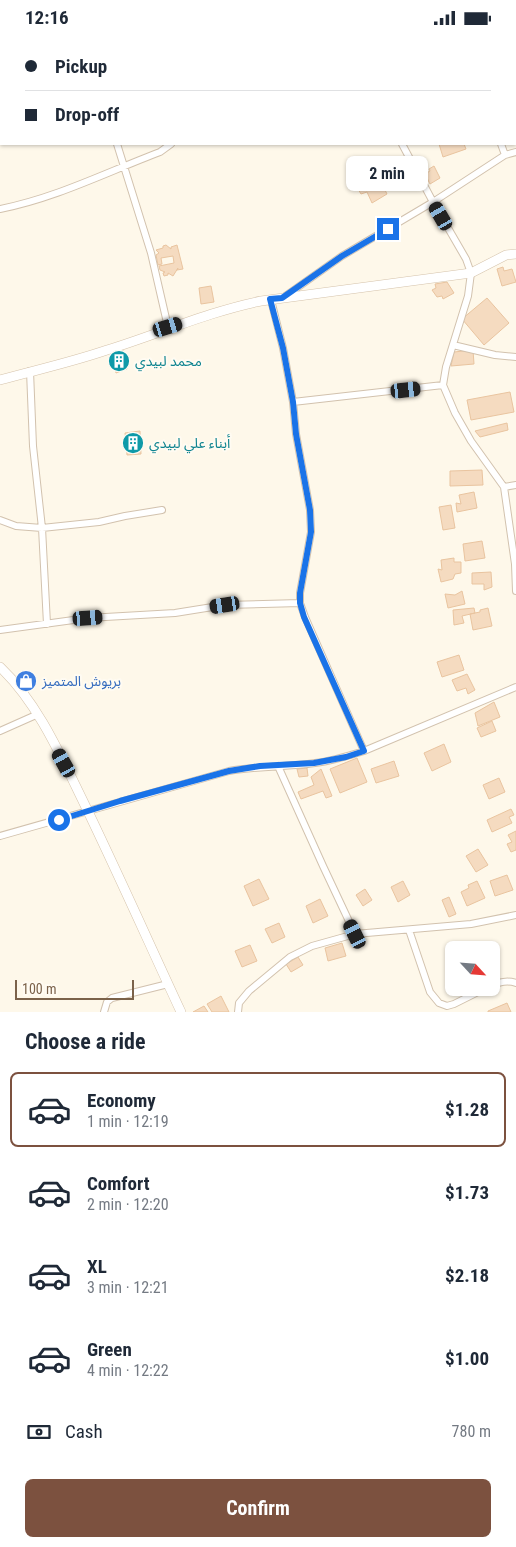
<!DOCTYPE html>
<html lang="en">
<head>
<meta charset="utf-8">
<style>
  :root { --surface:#fff; --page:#f6f6f7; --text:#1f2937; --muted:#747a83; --line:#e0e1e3; --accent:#7c513f }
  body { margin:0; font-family:"Roboto Condensed","Noto Sans Arabic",sans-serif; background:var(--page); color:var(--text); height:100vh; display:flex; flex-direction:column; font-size:19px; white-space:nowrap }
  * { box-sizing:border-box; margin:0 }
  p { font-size:16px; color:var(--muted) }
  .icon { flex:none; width:28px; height:28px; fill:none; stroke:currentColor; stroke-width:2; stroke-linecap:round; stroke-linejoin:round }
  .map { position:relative; height:977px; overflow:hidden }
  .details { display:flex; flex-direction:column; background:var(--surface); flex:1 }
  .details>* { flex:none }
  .hud { position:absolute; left:0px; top:0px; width:516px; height:110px; box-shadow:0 1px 4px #0004; display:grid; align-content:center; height:110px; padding:0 25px; background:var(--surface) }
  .needle { width:32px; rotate:116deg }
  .buttons { position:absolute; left:445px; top:906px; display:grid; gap:10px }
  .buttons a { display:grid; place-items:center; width:55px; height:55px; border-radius:8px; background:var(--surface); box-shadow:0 1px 4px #0004; font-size:25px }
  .scale { position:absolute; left:15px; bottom:12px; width:119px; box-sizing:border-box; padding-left:5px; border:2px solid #7b624a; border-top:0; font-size:14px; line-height:18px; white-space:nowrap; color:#7b624a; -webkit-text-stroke:4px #fffbf2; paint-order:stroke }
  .end { position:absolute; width:22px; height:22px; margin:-11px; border:6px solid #1a73e8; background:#fff; box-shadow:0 0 0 2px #fff }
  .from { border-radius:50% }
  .bubble { position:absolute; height:35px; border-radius:8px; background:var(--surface); box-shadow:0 1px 4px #0004; font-size:16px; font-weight:700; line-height:35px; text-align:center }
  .car { position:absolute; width:15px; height:30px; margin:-15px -8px; border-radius:6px; box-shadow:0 0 4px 1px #0007; background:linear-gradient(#222 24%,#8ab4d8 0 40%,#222 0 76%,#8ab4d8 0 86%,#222 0) }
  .hud b { display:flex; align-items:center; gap:18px; height:48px; font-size:19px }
  .hud b+b { border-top:1px solid var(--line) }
  .hud i { width:12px; height:12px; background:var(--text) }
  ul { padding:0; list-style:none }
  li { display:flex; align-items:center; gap:15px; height:75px; margin:0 10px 8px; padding:0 15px; border:2px solid transparent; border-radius:8px }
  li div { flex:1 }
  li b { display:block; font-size:19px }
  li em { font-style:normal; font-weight:700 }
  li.active { border-color:var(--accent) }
  li>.icon { width:45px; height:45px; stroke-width:1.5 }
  h2 { padding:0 25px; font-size:22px; line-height:60px }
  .pay { display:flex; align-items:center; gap:12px; height:55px; padding:0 25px; font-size:19px }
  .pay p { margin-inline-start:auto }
  .cta { display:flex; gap:10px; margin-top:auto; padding:10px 25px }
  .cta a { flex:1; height:58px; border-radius:8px; background:var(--accent); color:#fff; font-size:20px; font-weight:700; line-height:58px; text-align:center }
  .status { display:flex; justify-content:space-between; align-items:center; height:35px; padding:0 25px; background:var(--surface); direction:ltr }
  .status svg { height:14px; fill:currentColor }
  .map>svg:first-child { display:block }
</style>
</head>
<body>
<div class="status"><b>12:16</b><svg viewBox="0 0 49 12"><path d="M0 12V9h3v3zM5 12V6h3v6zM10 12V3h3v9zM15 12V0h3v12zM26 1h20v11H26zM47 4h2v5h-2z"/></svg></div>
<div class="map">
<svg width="516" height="977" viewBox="0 0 516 977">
  <rect width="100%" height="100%" fill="#fef8ea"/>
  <path fill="#f5dbc0" stroke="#e9c49f" d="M439,109h25l2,5 -23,8z
    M434,131l6,12 -10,6 -5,-10 5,-3 -1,-2z
    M379,143l8,16 -15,9 -5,-11 -6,2 -3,-5 5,-3 6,2 3,-3v-4z
    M166,210l5,4v-2l6,-2 6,24 -6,1 1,-2 -5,8 -5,-3v2l-4,1 -1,-3 2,-1 -5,-2 -1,-4 15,-3 -1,-7 -12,2 1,6 -4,1 -2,-10 3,-2 -3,-3 7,-2v-2z
    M503,232l1,4 8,-2 4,13 -14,4 -5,-17z
    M447,247l7,11 -11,6 -1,-3 -5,1 -5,-7 4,-2 -1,-4z
    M211,251l3,16 -13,2 -2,-16z
    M487,263l22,25 -25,22 -22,-26z
    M123,315l4,19 -11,4 -5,-20z
    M473,315l1,14 -23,2 3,-14z
    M510,357l4,20 -43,8 -4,-20z
    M507,388l1,7 -28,7 -5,-6z
    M140,396l1,23 -14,1 -2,-22z
    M482,435l1,15 -33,1v-15z
    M474,457l3,16 -20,4 -1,-9 5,1 -2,-9z
    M451,470l4,23 -12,2 -4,-23z
    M482,506l3,17 -20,3 -2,-17z
    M454,523v4h7v11l-6,1 -2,5 -12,3 -3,-13 4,1 -1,-10z
    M491,537l1,15 -8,3v-6h-12v-11z
    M462,556l3,13 -17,4 -3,-14 10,1z
    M474,573l1,5 -13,3 2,7 -10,2 -1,-15z
    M488,573l4,18 -19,4 -3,-16 10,-2v-2z
    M459,620l5,15 -22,7 -5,-15z
    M467,639l8,16 -7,4 -2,-6 -9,3 -5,-11z
    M494,667l6,15 -22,9 -3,-13z
    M492,686l4,10 -15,6 -4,-9z
    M444,709l7,18 -19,9 -8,-18z
    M357,723l10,24 -27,11 -10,-24z
    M394,726l5,15 -23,7 -5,-14z
    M307,733l1,8 -9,1 -2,-8z
    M321,734l11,27 -6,2 -3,-7 -22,8 -3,-7 16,-7 -3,-8z
    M499,743l6,14 -16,7 -6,-14z
    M511,774l3,6 -5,2 3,6 -20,9 -5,-12z
    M516,796v19l-5,2 -4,-8 5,-2 -4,-7z
    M478,814l10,16 -12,7 -10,-16z
    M507,840l6,15 -18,6 -5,-15z
    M259,844l10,20 -16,7 -9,-20z
    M403,846l7,14 -12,7 -7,-15z
    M477,846l8,17 -18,8 -6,-14 8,-4 -1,-3z
    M365,854l7,11 -9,6 -7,-11z
    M449,862l7,17 -7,3 -7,-17z
    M320,864l8,17 -15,7 -7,-17z
    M279,888l6,14 -13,6 -7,-14z
    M342,908l4,13 -18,5 -3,-13z
    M250,910l7,16 -15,6 -7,-16z
    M298,922l5,8 -12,7 -5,-8z
    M221,961l8,16h-17l-5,-8z
    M507,968l4,9h-23v-1z
    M204,971l4,6h-15z"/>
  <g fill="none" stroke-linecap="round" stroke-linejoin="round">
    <g stroke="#d2c2ae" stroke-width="8">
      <path id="street" d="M83,0v1
        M187,0v1
        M356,0v1
        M440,0v1
        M478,1l3,-1
        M117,109l34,109 17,74
        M402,109l31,58 33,57 5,14 -3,23 -22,71 -3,18 12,28 16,28 33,46 11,77 1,27
        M501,109l4,11
        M0,174c56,-11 107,-37 160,-57l11,-8
        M284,262l58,-41 91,-54 72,-47 11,-3
        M271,265l12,48 10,54 3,32 14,76 1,22 -11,61v10l5,14 59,134
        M453,310l42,10 21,2
        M30,336l3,75 9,82 5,96
        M293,367l150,-17
        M504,452l12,-2
        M0,485l16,6 26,2 57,-6 26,-6 37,-6
        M0,595l88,-12 87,-5 50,-8 75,-2
        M0,696l36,-16
        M278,731l45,100 32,68
        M0,801l229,-65c29,-5 57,-4 86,-8 17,-2 33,-7 49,-12l152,-64
        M409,895l21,62 9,11 8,3 7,-2 34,-17
        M491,951c9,-4 16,-6 25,-3
        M104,977l3,-10 5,-4 56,-14
        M238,977l1,-9 10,-12 41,-34 22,-11 43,-12 116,-10 45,-9"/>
    </g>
    <g stroke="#d5c3ab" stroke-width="10">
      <path id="secondary" d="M0,345c36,-10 72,-18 107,-30 52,-16 100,-38 154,-49l210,-28 35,-18 10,-1
        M0,632c37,35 60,87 82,132 34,70 66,142 99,213"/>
    </g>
    <use href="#street" stroke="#fff" stroke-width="6"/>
    <use href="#secondary" stroke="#fff" stroke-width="9"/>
  </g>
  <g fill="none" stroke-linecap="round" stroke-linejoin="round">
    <path stroke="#1a73e8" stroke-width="6" d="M59,785l61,-19 109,-30 31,-5 54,-3 32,-6 18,-6 -60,-134 -4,-14v-10l11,-61 -1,-22 -14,-76 -3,-32 -10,-54 -13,-49 12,-1 60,-42 46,-27"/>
  </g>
  <defs>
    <g id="building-disc" transform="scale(1.125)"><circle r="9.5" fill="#0f9aa8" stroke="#fffbf2"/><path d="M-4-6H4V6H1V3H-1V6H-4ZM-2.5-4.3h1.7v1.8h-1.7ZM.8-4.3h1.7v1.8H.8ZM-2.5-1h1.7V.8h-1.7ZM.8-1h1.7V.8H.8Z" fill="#fff"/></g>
    <g id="shop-disc" transform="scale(1.125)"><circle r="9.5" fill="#3f7fe0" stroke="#fffbf2"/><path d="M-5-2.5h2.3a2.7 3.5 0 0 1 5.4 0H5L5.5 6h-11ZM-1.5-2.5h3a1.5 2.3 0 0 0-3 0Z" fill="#fff"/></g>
  </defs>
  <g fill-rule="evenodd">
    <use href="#building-disc" x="119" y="326"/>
    <use href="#building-disc" x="133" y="408"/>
    <use href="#shop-disc" x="26" y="646"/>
  </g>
  <g text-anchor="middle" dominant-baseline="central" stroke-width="4" stroke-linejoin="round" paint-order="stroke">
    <g font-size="14" fill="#0d838f" stroke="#fffbf2" text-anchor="start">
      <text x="135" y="326">محمد لبيدي</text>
      <text x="149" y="408">أبناء علي لبيدي</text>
    </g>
    <g font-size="14" fill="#366cbe" stroke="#fffbf2" text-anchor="start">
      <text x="42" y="646">بريوش المتميز</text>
    </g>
  </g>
</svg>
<div class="buttons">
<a><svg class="needle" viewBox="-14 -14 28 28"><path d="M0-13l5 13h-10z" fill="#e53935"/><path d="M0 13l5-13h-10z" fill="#747a83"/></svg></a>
</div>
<div class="scale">100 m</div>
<i class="end from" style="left:59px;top:785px"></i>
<i class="end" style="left:388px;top:194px"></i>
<div class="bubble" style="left:346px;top:121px;width:82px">2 min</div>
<i class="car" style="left:441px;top:181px;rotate:330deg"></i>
<i class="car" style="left:168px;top:292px;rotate:73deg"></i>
<i class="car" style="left:406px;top:355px;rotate:84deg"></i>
<i class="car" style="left:225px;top:570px;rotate:261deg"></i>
<i class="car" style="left:88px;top:583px;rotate:86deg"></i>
<i class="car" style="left:64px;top:728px;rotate:331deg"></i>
<i class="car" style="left:355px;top:899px;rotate:334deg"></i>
<div class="hud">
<b><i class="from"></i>Pickup</b>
<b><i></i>Drop-off</b>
</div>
</div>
<section class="details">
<h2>Choose a ride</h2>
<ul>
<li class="active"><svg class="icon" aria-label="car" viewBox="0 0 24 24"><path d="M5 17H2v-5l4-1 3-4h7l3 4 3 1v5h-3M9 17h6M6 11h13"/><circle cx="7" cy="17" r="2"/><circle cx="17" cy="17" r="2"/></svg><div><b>Economy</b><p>1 min · 12:19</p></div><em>$1.28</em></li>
<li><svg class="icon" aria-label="car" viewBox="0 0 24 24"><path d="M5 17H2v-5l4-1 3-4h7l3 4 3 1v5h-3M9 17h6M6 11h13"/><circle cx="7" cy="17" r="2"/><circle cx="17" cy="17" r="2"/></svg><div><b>Comfort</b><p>2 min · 12:20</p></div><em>$1.73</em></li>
<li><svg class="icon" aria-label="car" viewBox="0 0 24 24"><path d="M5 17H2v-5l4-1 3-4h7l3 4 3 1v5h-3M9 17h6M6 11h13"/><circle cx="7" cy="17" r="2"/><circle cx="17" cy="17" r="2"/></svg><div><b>XL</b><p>3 min · 12:21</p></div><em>$2.18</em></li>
<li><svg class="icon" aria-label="car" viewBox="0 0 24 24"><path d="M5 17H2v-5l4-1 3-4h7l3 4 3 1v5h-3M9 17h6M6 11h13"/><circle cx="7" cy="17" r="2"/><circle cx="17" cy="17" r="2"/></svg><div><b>Green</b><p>4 min · 12:22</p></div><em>$1.00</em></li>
</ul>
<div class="pay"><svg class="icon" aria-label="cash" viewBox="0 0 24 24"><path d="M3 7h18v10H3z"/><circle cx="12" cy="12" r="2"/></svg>Cash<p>780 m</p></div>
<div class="cta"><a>Confirm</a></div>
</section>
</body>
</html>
